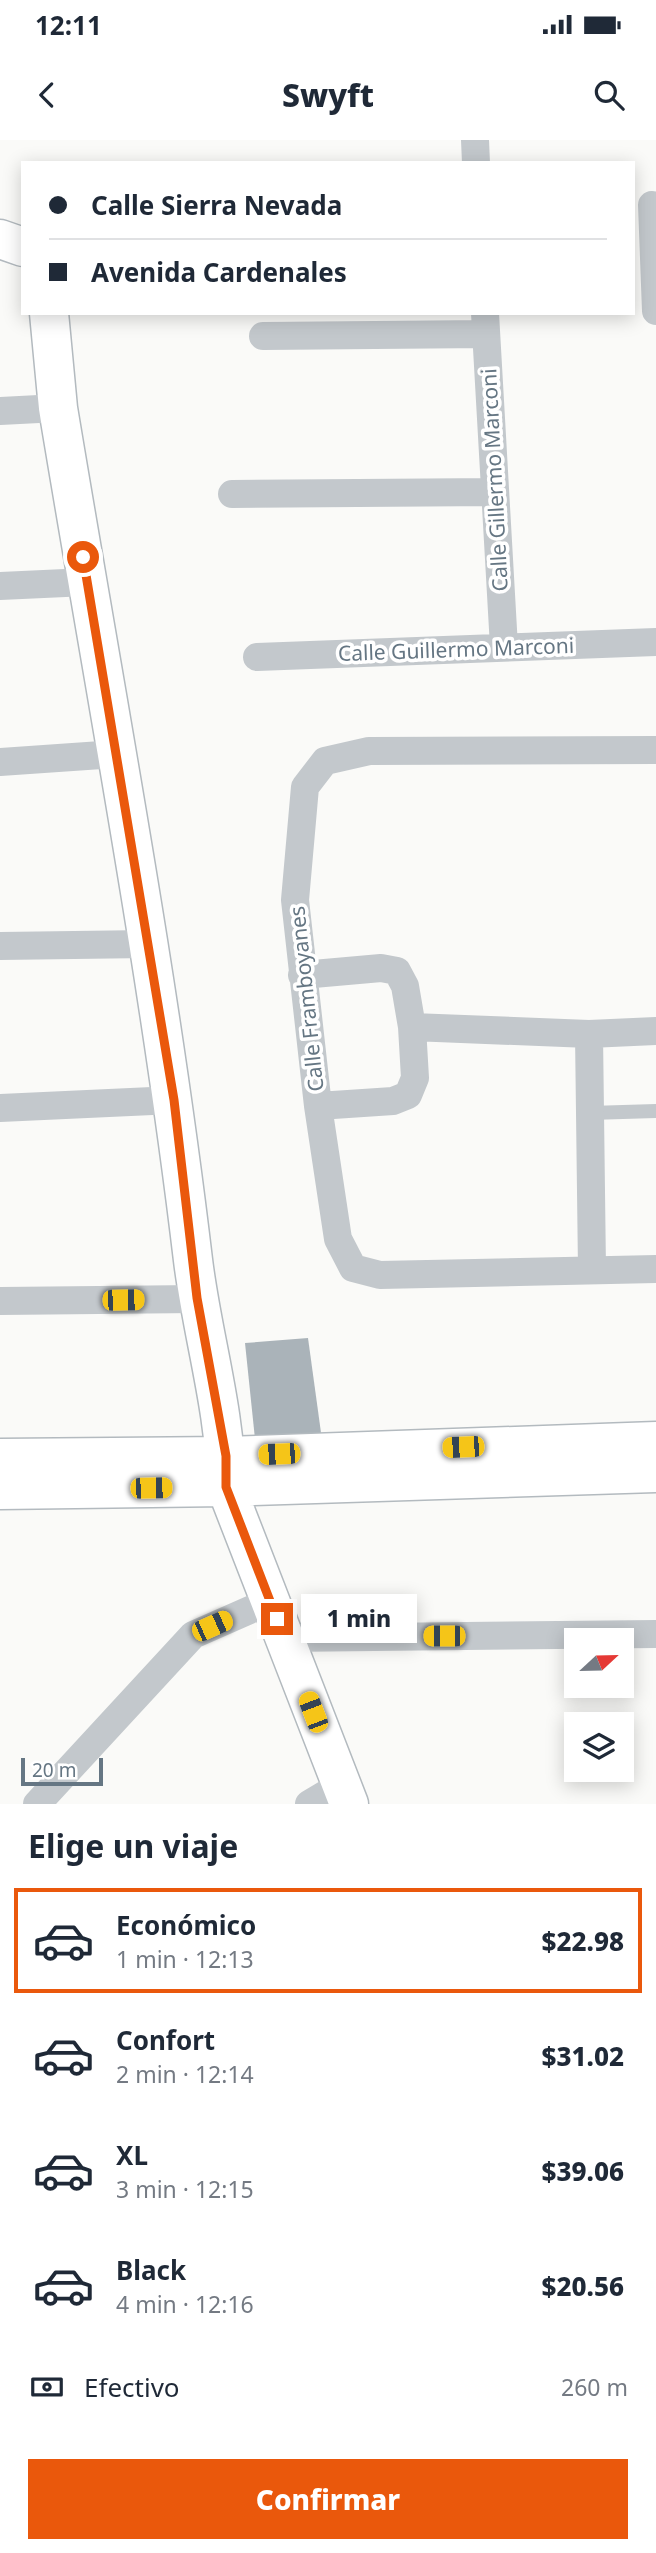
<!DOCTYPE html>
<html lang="es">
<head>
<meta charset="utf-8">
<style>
  :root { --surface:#fff; --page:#f6f6f7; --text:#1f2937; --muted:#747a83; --line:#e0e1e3; --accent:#ea580c }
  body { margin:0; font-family:"Noto Sans",sans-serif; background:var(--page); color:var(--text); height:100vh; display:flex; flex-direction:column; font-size:26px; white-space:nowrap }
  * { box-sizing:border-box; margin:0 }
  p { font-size:23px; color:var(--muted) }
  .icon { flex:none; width:38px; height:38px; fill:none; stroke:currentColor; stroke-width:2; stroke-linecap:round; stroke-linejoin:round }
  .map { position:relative; height:1664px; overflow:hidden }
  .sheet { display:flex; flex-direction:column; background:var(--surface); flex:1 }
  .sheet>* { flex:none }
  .banner { position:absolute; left:21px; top:21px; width:614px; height:154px; border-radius:0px; box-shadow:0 4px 18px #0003; display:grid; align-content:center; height:154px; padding:0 28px; background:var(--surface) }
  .needle { width:46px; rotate:68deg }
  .controls { position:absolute; left:564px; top:1488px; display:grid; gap:14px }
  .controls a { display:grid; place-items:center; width:70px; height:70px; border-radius:0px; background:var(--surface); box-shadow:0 4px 18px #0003; font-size:35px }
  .scale { position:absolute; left:21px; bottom:18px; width:82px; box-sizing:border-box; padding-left:7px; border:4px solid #657683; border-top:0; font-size:19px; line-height:24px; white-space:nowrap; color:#657683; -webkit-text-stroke:5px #fff; paint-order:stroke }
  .end { position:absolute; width:32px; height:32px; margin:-16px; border:9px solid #ea580c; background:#fff; box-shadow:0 0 0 4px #fff }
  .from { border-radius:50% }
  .bubble { position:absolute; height:49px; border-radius:0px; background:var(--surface); box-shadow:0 4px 18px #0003; font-size:23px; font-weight:800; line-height:49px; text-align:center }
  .car { position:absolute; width:21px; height:42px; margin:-21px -10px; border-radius:9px; box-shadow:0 0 5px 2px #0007; background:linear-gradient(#f5c518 24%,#345 0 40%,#f5c518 0 76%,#345 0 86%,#f5c518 0) }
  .banner b { display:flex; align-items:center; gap:24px; height:66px; font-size:26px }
  .banner b+b { border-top:2px solid var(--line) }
  .banner i { width:18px; height:18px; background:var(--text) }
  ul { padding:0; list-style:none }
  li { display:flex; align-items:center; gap:21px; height:105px; margin:0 14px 10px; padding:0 14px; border:4px solid transparent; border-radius:0px }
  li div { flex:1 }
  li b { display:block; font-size:26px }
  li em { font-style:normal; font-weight:800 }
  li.selected { border-color:var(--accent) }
  li>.icon { width:63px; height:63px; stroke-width:1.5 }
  h2 { padding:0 28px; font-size:32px; line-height:84px }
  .pay { display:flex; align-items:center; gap:18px; height:77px; padding:0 28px; font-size:26px }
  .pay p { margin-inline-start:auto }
  .primary-button { display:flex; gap:14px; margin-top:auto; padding:14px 28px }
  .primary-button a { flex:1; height:80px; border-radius:0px; background:var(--accent); color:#fff; font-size:28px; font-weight:800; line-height:80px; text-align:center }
  .status { display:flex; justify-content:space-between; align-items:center; height:49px; padding:0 35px; background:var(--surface); direction:ltr }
  .status svg { height:19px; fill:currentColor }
  header { display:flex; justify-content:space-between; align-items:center; height:91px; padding:0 28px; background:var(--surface); font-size:32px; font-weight:800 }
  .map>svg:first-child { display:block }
</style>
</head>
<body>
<div class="status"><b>12:11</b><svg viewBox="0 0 49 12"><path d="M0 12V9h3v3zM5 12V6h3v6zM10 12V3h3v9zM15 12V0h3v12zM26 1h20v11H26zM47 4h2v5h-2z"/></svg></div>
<header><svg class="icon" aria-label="back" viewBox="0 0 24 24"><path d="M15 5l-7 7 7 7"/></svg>Swyft<svg class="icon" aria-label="search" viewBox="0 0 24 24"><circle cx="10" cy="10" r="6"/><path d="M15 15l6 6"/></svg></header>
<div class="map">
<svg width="656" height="1664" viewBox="0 0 656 1664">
  <rect width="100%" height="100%" fill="#fafaf8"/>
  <path fill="#aab3b9" d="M308,1198l14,102 -67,-1 -10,-96z"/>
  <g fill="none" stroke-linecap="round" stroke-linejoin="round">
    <g stroke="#b3babf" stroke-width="41">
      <path id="secondary" d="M0,99l23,8
        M49,173l9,95c47,284 101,566 135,852 9,75 33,151 33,227l123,317
        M0,1318l226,-2 430,-15
        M0,1350l226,-3 430,-14"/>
    </g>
    <path stroke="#c3c8cc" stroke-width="14" d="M590,973l66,-2"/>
    <path stroke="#c3c8cc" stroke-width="28" d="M475,0l1,23
      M652,65l4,106
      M485,173l19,334
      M263,196l223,-2
      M0,271l58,-3
      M232,354l263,-2
      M0,446l87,-4
      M257,517l399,-15
      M656,610l-287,1 -44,10 -20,26 -10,113 23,206 20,133 15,29 27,7 276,-6
      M0,622l116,-8
      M0,806l148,-2
      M302,835l79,-7 16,3 8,15 7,41 177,7 67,-3
      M589,894l3,236
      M318,966l75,-5 15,-6 7,-17 -3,-51
      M0,968l174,-8
      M0,1161l197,-2
      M284,1498l372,-4
      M37,1664l156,-169 77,-34
      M309,1664l32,-19"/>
    <use href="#secondary" stroke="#fff" stroke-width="38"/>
  </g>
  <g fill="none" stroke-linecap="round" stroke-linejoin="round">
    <path stroke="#ea580c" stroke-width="9" d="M83,417l91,543 23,198 29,158v31l51,132"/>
  </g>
  <g text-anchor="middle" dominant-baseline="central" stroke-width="7" stroke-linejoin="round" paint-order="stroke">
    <g font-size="21" fill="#657683" stroke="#fff">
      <text transform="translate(494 340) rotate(-93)">Calle Gillermo Marconi</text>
      <text transform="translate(456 509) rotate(-2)">Calle Guillermo Marconi</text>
      <text transform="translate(306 859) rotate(-96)">Calle Framboyanes</text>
    </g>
  </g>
</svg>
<div class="controls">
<a><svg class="needle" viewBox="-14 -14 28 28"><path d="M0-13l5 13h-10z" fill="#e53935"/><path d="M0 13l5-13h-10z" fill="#747a83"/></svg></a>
<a><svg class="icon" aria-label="layers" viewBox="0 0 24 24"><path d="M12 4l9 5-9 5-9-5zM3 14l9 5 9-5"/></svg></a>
</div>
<div class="scale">20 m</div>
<i class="end from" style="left:83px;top:417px"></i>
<i class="end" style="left:277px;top:1479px"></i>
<div class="bubble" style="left:301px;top:1454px;width:116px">1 min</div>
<i class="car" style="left:123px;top:1160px;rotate:89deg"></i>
<i class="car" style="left:463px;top:1307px;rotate:268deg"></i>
<i class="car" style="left:279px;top:1314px;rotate:268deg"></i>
<i class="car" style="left:151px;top:1348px;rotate:89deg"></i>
<i class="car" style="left:212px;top:1486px;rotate:66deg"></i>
<i class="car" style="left:444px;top:1496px;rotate:270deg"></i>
<i class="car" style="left:313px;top:1572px;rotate:339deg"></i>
<div class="banner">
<b><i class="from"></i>Calle Sierra Nevada</b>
<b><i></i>Avenida Cardenales</b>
</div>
</div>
<section class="sheet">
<h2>Elige un viaje</h2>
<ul>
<li class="selected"><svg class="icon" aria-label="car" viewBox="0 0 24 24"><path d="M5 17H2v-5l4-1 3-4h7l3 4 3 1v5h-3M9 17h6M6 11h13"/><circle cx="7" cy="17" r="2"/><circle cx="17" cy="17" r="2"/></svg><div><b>Económico</b><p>1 min · 12:13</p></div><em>$22.98</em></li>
<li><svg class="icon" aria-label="car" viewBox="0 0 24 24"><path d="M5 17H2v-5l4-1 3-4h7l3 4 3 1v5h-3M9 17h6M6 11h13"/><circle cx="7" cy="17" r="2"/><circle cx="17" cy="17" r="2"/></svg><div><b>Confort</b><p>2 min · 12:14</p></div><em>$31.02</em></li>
<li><svg class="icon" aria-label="car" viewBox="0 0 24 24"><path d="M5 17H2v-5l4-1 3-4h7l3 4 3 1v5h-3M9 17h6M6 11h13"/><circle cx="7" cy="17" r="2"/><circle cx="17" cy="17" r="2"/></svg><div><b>XL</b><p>3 min · 12:15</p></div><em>$39.06</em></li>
<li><svg class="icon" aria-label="car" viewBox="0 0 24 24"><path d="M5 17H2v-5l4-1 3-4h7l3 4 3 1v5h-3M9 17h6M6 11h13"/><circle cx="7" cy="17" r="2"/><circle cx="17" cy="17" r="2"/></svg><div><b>Black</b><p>4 min · 12:16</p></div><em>$20.56</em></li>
</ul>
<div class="pay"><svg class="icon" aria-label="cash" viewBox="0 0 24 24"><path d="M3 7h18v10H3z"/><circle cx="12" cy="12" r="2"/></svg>Efectivo<p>260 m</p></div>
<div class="primary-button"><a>Confirmar</a></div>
</section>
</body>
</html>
